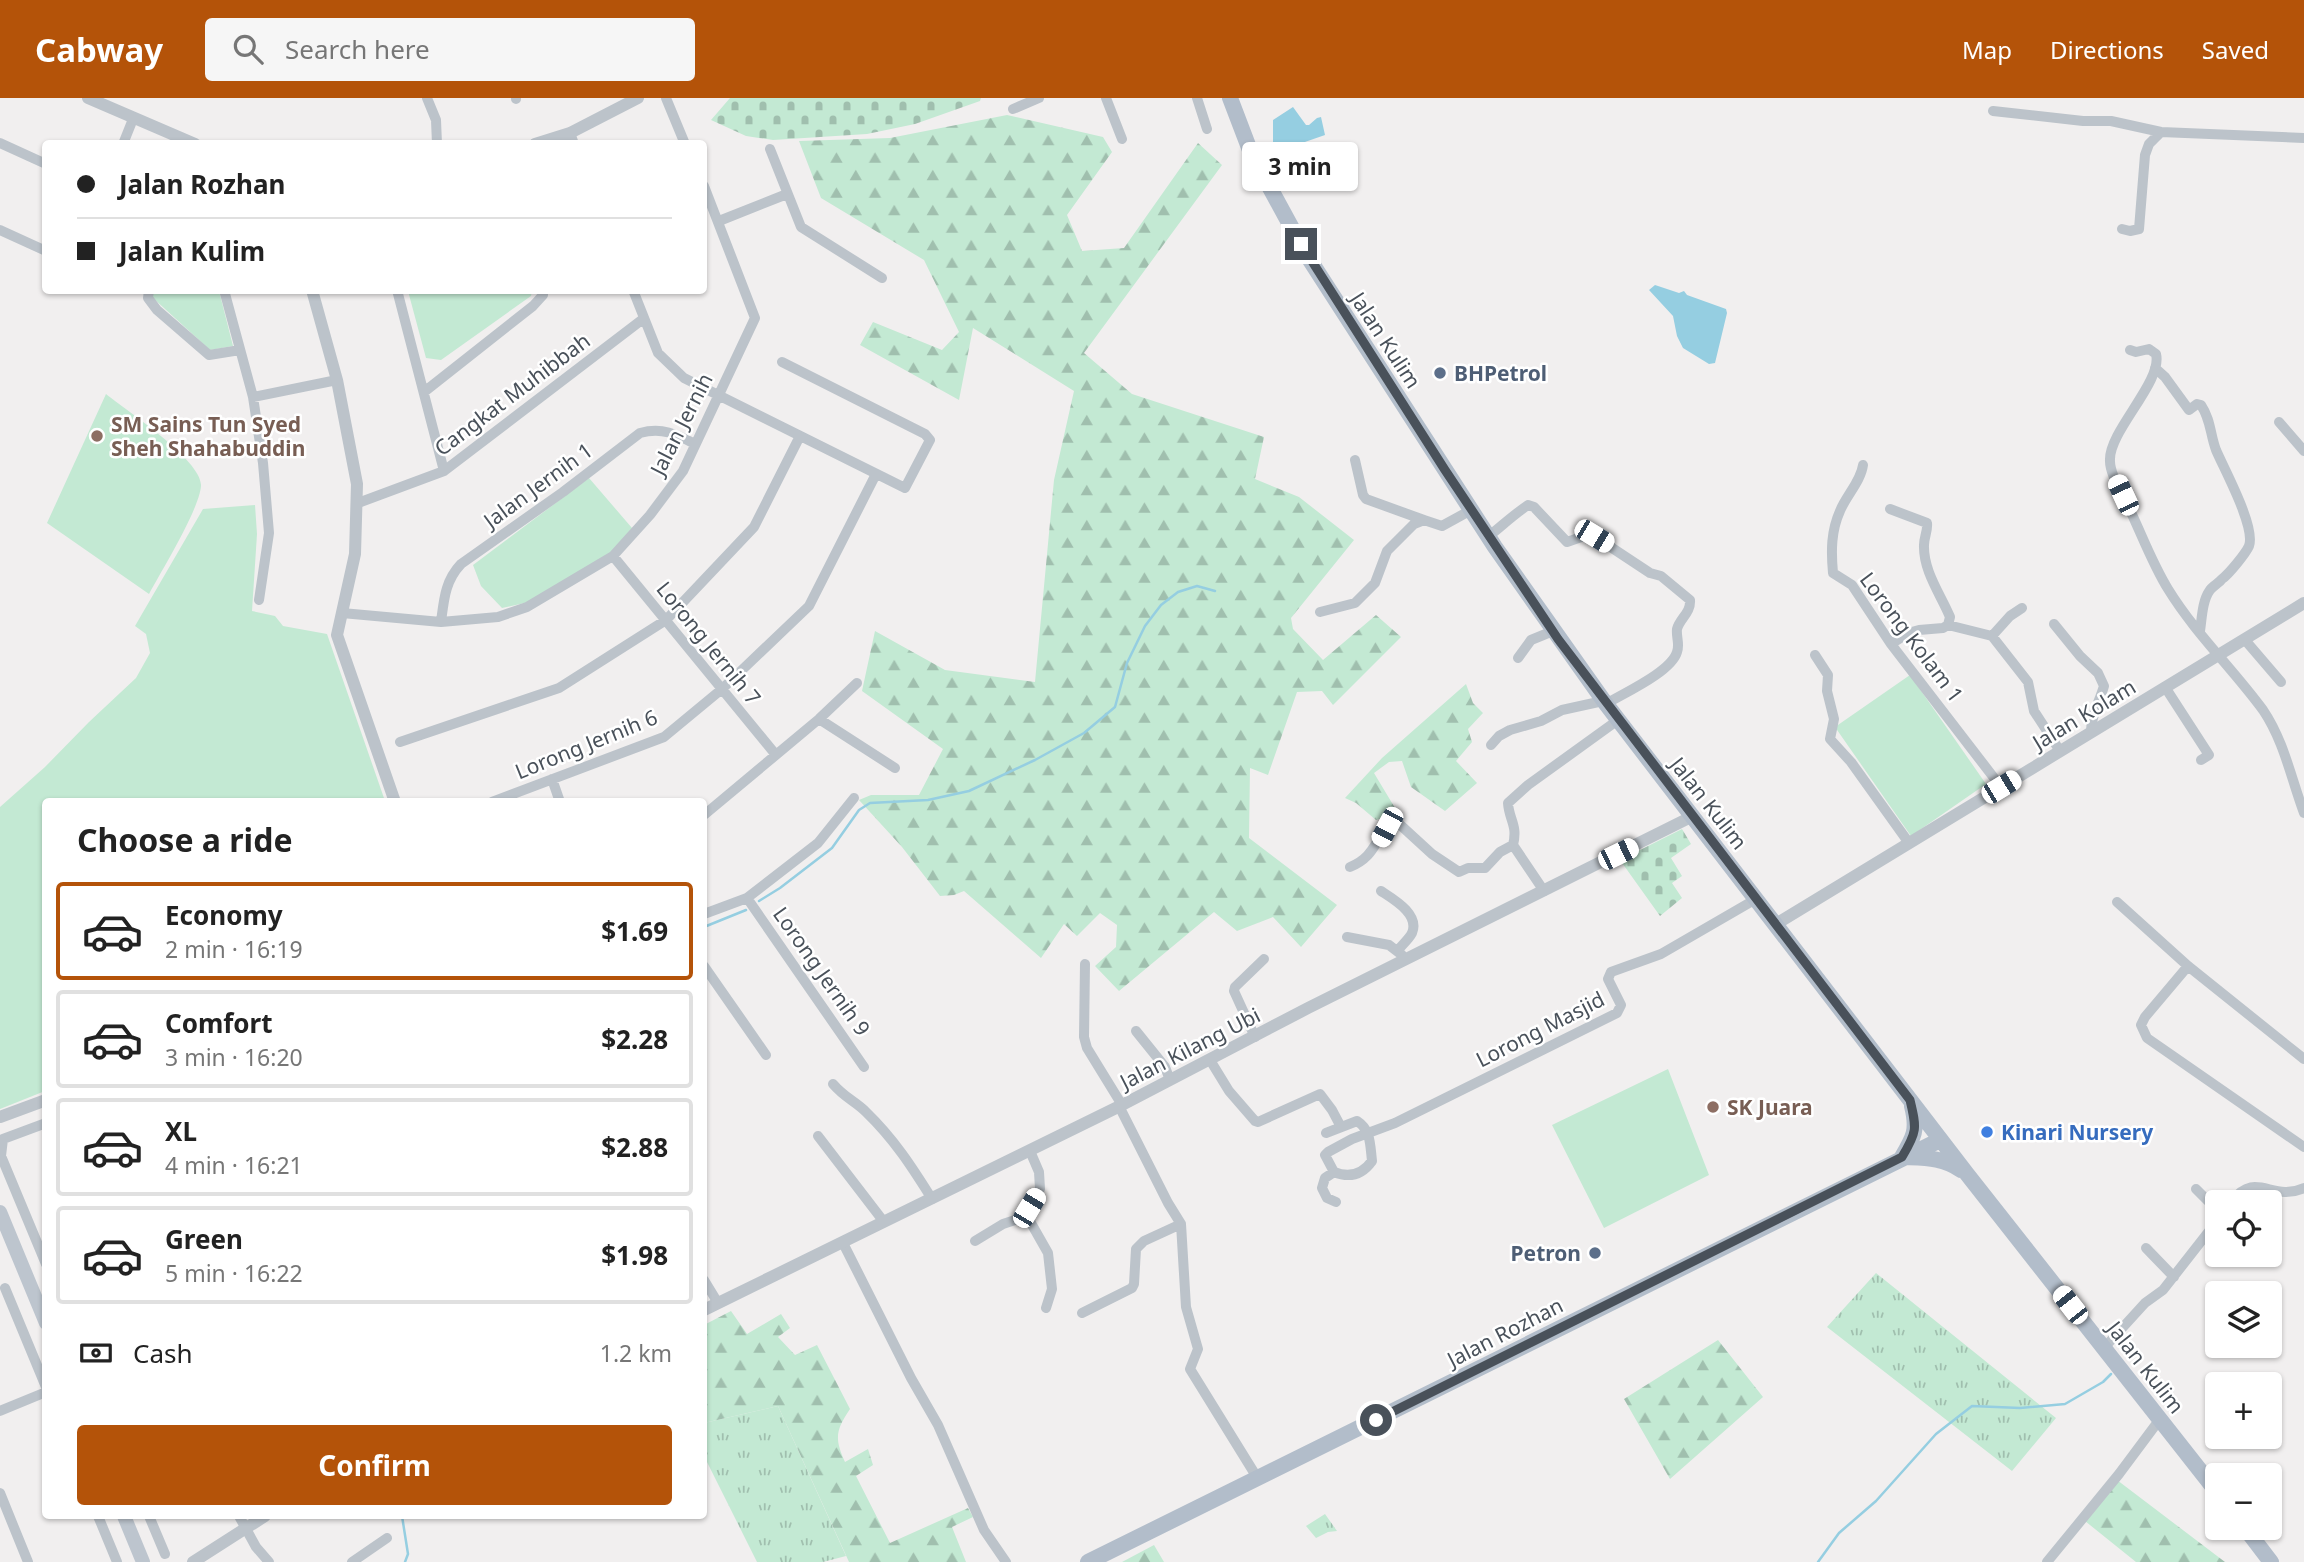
<!DOCTYPE html>
<html lang="en">
<head>
<meta charset="utf-8">
<style>
  :root { --surface:#fff; --page:#f6f6f6; --text:#222; --muted:#767676; --line:#e0e0e0; --accent:#b45309 }
  body { margin:0; font-family:"Noto Sans",sans-serif; background:var(--page); color:var(--text); height:100vh; display:flex; flex-direction:column; font-size:26px; white-space:nowrap }
  * { box-sizing:border-box; margin:0 }
  p { font-size:23px; color:var(--muted) }
  .icon { flex:none; width:38px; height:38px; fill:none; stroke:currentColor; stroke-width:2; stroke-linecap:round; stroke-linejoin:round }
  .map { position:relative; flex:1; overflow:hidden }
  .panel { position:absolute; left:42px; top:700px; width:665px; height:721px; display:flex; flex-direction:column; background:var(--surface); border-radius:7px; box-shadow:0 2px 5px #0004 }
  .panel>* { flex:none }
  .top-card { position:absolute; left:42px; top:42px; width:665px; height:154px; border-radius:7px; box-shadow:0 2px 5px #0004; display:grid; align-content:center; height:154px; padding:0 35px; background:var(--surface) }
  .fabs { position:absolute; left:2205px; top:1092px; display:grid; gap:14px }
  .fabs a { display:grid; place-items:center; width:77px; height:77px; border-radius:7px; background:var(--surface); box-shadow:0 2px 5px #0004; font-size:35px }
  .end { position:absolute; width:32px; height:32px; margin:-16px; border:9px solid #49515a; background:#fff; box-shadow:0 0 0 4px #fff }
  .from { border-radius:50% }
  .bubble { position:absolute; height:49px; border-radius:7px; background:var(--surface); box-shadow:0 2px 5px #0004; font-size:23px; font-weight:700; line-height:49px; text-align:center }
  .car { position:absolute; width:21px; height:42px; margin:-21px -10px; border-radius:9px; box-shadow:0 0 5px 2px #0007; background:linear-gradient(#fff 24%,#345 0 40%,#fff 0 76%,#345 0 86%,#fff 0) }
  .top-card b { display:flex; align-items:center; gap:24px; height:66px; font-size:26px }
  .top-card b+b { border-top:2px solid var(--line) }
  .top-card i { width:18px; height:18px; background:var(--text) }
  ul { padding:0; list-style:none }
  li { display:flex; align-items:center; gap:21px; height:98px; margin:0 14px 10px; padding:0 21px; border:4px solid var(--line); border-radius:7px }
  li div { flex:1 }
  li b { display:block; font-size:26px }
  li em { font-style:normal; font-weight:700 }
  li.selected { border-color:var(--accent) }
  li>.icon { width:63px; height:63px; stroke-width:1.5 }
  h2 { padding:0 35px; font-size:32px; line-height:84px }
  .pay { display:flex; align-items:center; gap:18px; height:77px; padding:0 35px; font-size:26px }
  .pay p { margin-inline-start:auto }
  .primary-button { display:flex; gap:14px; margin-top:auto; padding:14px 35px }
  .primary-button a { flex:1; height:80px; border-radius:7px; background:var(--accent); color:#fff; font-size:28px; font-weight:700; line-height:80px; text-align:center }
  header { display:flex; align-items:center; gap:42px; box-sizing:border-box; height:98px; padding:0 35px; background:var(--accent); color:#fff }
  header strong { font-size:33px }
  nav { display:flex; gap:38px; margin-inline-start:auto; font-size:24px }
  .search { width:490px; height:63px; background:var(--page); display:flex; align-items:center; gap:18px; box-sizing:border-box; padding:0 24px; border-radius:7px; color:var(--muted); font-size:26px }
  .map>svg:first-child { display:block }
</style>
</head>
<body>
<header>
<strong>Cabway</strong>
<div class="search"><svg class="icon" aria-label="search" viewBox="0 0 24 24"><circle cx="10" cy="10" r="6"/><path d="M15 15l6 6"/></svg>Search here</div>
<nav><a>Map</a><a>Directions</a><a>Saved</a></nav>
</header>
<div class="map">
<svg width="2304" height="1464" viewBox="0 0 2304 1464">
  <defs>
    <pattern id="grass-tufts" width="24" height="20" patternUnits="userSpaceOnUse" patternTransform="scale(1.75)"><rect width="24" height="20" fill="#c3e9d3"/><path d="M3 7l-1-3M5 7V3M7 7l1-3M15 17l-1-3M17 17v-4M19 17l1-3" fill="none" stroke="#a0bfae"/></pattern>
    <pattern id="forest-firs" width="22" height="20" patternUnits="userSpaceOnUse" patternTransform="scale(1.75)"><rect width="22" height="20" fill="#c3e9d3"/><path d="M5 1l3.5 6h-7zM16 11l3.5 6h-7z" fill="#a0bfae"/></pattern>
    <pattern id="cemetery-stones" width="16" height="16" patternUnits="userSpaceOnUse" patternTransform="scale(1.75)"><rect width="16" height="16" fill="#c3e9d3"/><path d="M2 7V4a2 2 0 0 1 4 0v3zM10 15v-3a2 2 0 0 1 4 0v3z" fill="#a0bfae"/></pattern>
  </defs>
  <rect width="100%" height="100%" fill="#f1efef"/>
  <path fill="url(#grass-tufts)" d="M1876,1175l180,145 -44,53 -185,-144z
    M778,1308l68,150 -23,6h-66l-53,-106v-33z
    M1325,1416l12,17 -9,1 -12,6 -10,-12z"/>
  <path fill="url(#forest-firs)" d="M1007,17l96,22 9,15 -45,63 15,36 42,-3 74,-105 24,22 -138,188 48,41 132,43 -9,42 44,18 55,43 -63,78 2,11 30,31 53,-45 25,22 -68,68 -11,-14 -25,1 -29,83 -18,-7 -1,70 88,67 -36,42 -28,-30 -36,14 -23,-19 -95,79 -24,-25 21,-19 1,-22 -17,-12 -23,23 -13,-12 -23,34 -77,-67 -10,4 -14,1 -38,-49 -43,-47 12,-5h48l24,-46 -81,-58 13,-60 70,39 90,12 19,-202 20,-89 -101,-63 -14,72 -99,-55 13,-23 69,28 17,-18 -35,-72 -103,-62 -22,-57 91,-3z
    M1466,586l7,19 10,10 -15,16 4,13 -16,19 21,22 -32,28 -34,-24 -9,-26 -13,1 -15,11 21,35 -5,8 -14,4 -20,-17 -11,-5 37,-40z
    M731,1213l16,23 34,-20 9,14 -12,9 17,18 22,-10 33,64c-14,21 -16,29 -5,53l23,-13 5,16 -17,11 34,67 78,-35 5,9 -21,10 14,35h-117l-71,-156 -74,17v-98z
    M1718,1242l45,57 -93,82 -46,-80z
    M2117,1382l108,82h-89l-51,-41z
    M1154,1447l10,17h-42z"/>
  <path fill="url(#cemetery-stones)" d="M730,0h251l-1,3 -65,23 -48,10 -94,6 -27,-4 -35,-16z
    M1682,731l9,15 -20,14 11,18 -10,7 10,15 -22,18 -40,-56z"/>
  <path fill="#c3e9d3" d="M153,193h66l14,55 -23,4 -57,-52z
    M408,193v-1l124,1 -1,5 -90,64 -15,-2z
    M106,296c21,17 97,67 95,92 -2,24 -39,84 -52,108l-102,-71z
    M589,380l43,50 -19,23 -84,51 -27,6 -21,-22 -8,-21z
    M255,407l2,29 -5,77 23,5 8,10 44,8 58,167 -339,1 -1,289 -45,18v-302l45,-40 44,-45 47,-44 14,-25 -4,-19 -11,-8 68,-117z
    M1910,577l76,109 -75,52 -76,-109z
    M1668,971l41,106 -105,53 -52,-103z"/>
  <path fill="#95cee1" d="M1293,9l13,18h3l8,-7 4,-1 4,18 -46,16 -6,-7v-24z
    M1655,187l24,8 5,-2 3,4 39,14 1,4 -12,50 -6,1 -26,-16 -6,-12 -4,-20 -24,-26z"/>
  <g fill="none" stroke-linecap="round" stroke-linejoin="round">
    <path stroke="#95cee1" stroke-width="2.5" d="M759,803l21,-13 52,-40 27,-38 11,-7 58,-3 41,-9 66,-31 49,-27 31,-26 12,-44 18,-37 16,-21 17,-13 19,-6 18,5
      M704,829l42,-17
      M402,1418l6,38 -3,8
      M1818,1464l21,-29 37,-32 60,-67 36,-28 48,2 45,-4 38,-22 8,-8"/>
    <path stroke="#bcc3ca" stroke-width="10" d="M427,0l9,22 1,24
      M516,0v1
      M666,0l19,46
      M1106,0l16,41
      M1197,0l10,31
      M1013,11l26,-11
      M1993,13l90,10h28l50,11 143,6
      M570,35l4,11
      M0,45l46,21
      M123,46l10,-25
      M770,51l31,78 81,51
      M719,123l68,-27
      M2122,131l8,2 9,-2 6,-74 4,-11 12,-12
      M0,132l46,21
      M149,192l-1,8 9,12 52,45 31,-5
      M224,192l29,107 10,66 6,70 -10,67
      M397,192l47,181
      M633,192l25,63 26,25 221,110 25,-48 -5,-6 -143,-72
      M2130,252l6,2 13,-3 7,5c7,27 -46,76 -46,105 -1,15 13,35 19,49 13,27 23,55 39,81 27,44 65,80 95,121 21,31 28,68 41,103
      M2155,270l10,9 24,33 8,-6 4,1c10,15 9,29 15,45 8,19 40,77 33,96 -3,7 -20,28 -27,33 -3,4 -9,7 -12,11 -8,11 -8,28 -10,41
      M424,294l109,-86 10,-11v-5
      M253,299l84,-17
      M2279,324l25,29
      M1355,362l8,35 3,4 58,21
      M1863,367c-2,16 -17,31 -23,46 -9,20 -9,40 -7,62l19,12 39,59 110,143
      M358,405l86,-32 199,-152
      M1890,411l37,14c1,8 -3,14 -3,22 -1,26 17,50 26,72l-2,8 -5,3 -24,2 -11,3 -17,11
      M1489,438c14,-11 23,-20 39,-31l6,2 33,35 20,-7 7,1 56,37 11,3 29,24c1,13 -10,18 -13,29 -1,8 3,15 0,23 -6,20 -53,41 -71,52
      M613,458l163,199
      M1320,514l35,-9 20,-20 12,-32 27,-27 10,-4 18,6 29,-16
      M342,515l99,9 57,-5 29,-10 86,-51 37,-41 33,-44 72,-153 -51,-132
      M441,524c3,-23 4,-41 20,-58l102,-72 77,-59c22,-6 36,1 55,11
      M2054,526l26,32 18,17 6,13c-5,17 -13,29 -13,46
      M1948,527l44,11 18,-20 12,-8
      M1992,538l36,46 6,29 26,40
      M2245,542l36,42
      M1815,557l13,20 -1,16 7,28 -4,20 21,23 58,81
      M1518,560l13,-18 22,-9
      M2165,589l44,68 -8,5
      M819,621l76,49
      M400,644l159,-54 107,-68 88,-93 46,-91
      M1491,647l8,-9 11,-6 31,-9 21,-11 41,-9
      M552,681l8,23
      M492,704l172,-65 58,-48 87,-83 67,-132
      M704,717l115,-96 38,-36
      M1350,769c29,-12 24,-33 46,-46l36,33 27,18 9,-4h17l15,-16 13,-7
      M1381,793c12,8 39,23 31,42 -3,6 -10,12 -14,17
      M1544,793l-31,-46c5,-20 -4,-25 -5,-42l20,-18 90,-65
      M747,800l117,169
      M2117,804l71,64 116,93
      M704,816l43,-16 71,-55 36,-45
      M1347,839l42,8 13,10
      M1085,866l-1,73 3,11 35,57
      M704,868l62,89
      M2188,868l-43,51 -4,8 6,13 157,109
      M1136,933l29,36 5,13
      M1255,939l-21,-46 1,-4 29,-28
      M1210,962l19,31 26,30 3,1 62,-28 12,16 9,17
      M833,986c12,14 22,17 33,28 28,27 46,55 66,87
      M1119,1008l49,97 13,21 5,83 12,42 -8,20 68,110
      M46,1025l-43,16 -2,17 45,108
      M1326,1035l31,-12c14,9 13,23 15,40 -10,14 -23,17 -38,11l-9,6 -3,10 5,10 9,4
      M818,1038l66,86
      M1030,1053l9,21 1,17 -11,19 -2,8 21,37 4,36 -6,19
      M1334,1074l-9,-17 3,-3 24,-13 43,-16 222,-110 4,-8 -13,-26 3,-7 50,-18 95,-55
      M2196,1091l21,21
      M2231,1104c26,-33 40,1 73,-14
      M975,1143l28,-17 24,-8
      M843,1145l68,135 27,47 46,105 22,32
      M2146,1150l28,29
      M704,1182l14,23
      M5,1190l41,99
      M1082,1215l50,-25 2,-4 2,-35 8,-8 37,-17
      M2104,1250l41,-45 18,-13 54,-69
      M0,1313l46,-19
      M0,1395l28,69
      M98,1418l19,46
      M149,1418l16,38
      M239,1418l17,31 13,15
      M352,1464l35,-24
      M2047,1464l72,-88 41,-55"/>
    <path stroke="#bcc3ca" stroke-width="12" d="M88,0l107,46
      M535,46l35,-11 68,-35
      M312,192l25,90 20,104 -2,70 -18,81 58,167
      M1776,826l528,-321
      M0,1019l46,-17
      M704,1212l418,-205 186,-97 385,-192
      M193,1464l72,-46"/>
    <path stroke="#bdc5ce" stroke-width="14" d="M0,1114l46,111
      M124,1418l19,46"/>
    <path stroke="#b2bdca" stroke-width="16" d="M1230,0l21,55 55,101 189,293 111,157 361,470 250,318
      M1912,1008c6,24 2,31 -10,51 22,1 41,0 59,13
      M2245,1430l26,34
      M1088,1464l852,-422"/>
  </g>
  <g fill="none" stroke-linecap="round" stroke-linejoin="round">
    <path stroke="#49515a" stroke-width="9" d="M1301,146l144,226 113,169 352,461c7,29 7,32 -8,57l-526,263"/>
  </g>
  <g fill="#5c6f8a" stroke="#fff" stroke-width="2.5">
    <circle cx="1440" cy="275" r="7"/>
    <circle cx="1595" cy="1155" r="7"/>
  </g>
  <g fill="#8d6e63" stroke="#fff" stroke-width="2.5">
    <circle cx="97" cy="338" r="7"/>
    <circle cx="1713" cy="1009" r="7"/>
  </g>
  <circle fill="#3f7fe0" stroke="#fff" stroke-width="2.5" cx="1987" cy="1034" r="7"/>
  <g text-anchor="middle" dominant-baseline="central" stroke-width="5" stroke-linejoin="round" paint-order="stroke">
    <g font-size="21" fill="#49515a" stroke="#fff">
      <text transform="translate(1386 242) rotate(57)">Jalan Kulim</text>
      <text transform="translate(512 296) rotate(-37)">Cangkat Muhibbah</text>
      <text transform="translate(681 326) rotate(-63)">Jalan Jernih</text>
      <text transform="translate(538 387) rotate(-36)">Jalan Jernih 1</text>
      <text transform="translate(1912 539) rotate(53)">Lorong Kolam 1</text>
      <text transform="translate(709 545) rotate(51)">Lorong Jernih 7</text>
      <text transform="translate(2084 616) rotate(-31)">Jalan Kolam</text>
      <text transform="translate(586 646) rotate(-22)">Lorong Jernih 6</text>
      <text transform="translate(1709 705) rotate(52)">Jalan Kulim</text>
      <text transform="translate(822 873) rotate(55)">Lorong Jernih 9</text>
      <text transform="translate(1540 931) rotate(-27)">Lorong Masjid</text>
      <text transform="translate(1190 950) rotate(-27)">Jalan Kilang Ubi</text>
      <text transform="translate(1505 1234) rotate(-27)">Jalan Rozhan</text>
      <text transform="translate(2146 1269) rotate(52)">Jalan Kulim</text>
    </g>
    <g font-size="21" font-weight="bold" fill="#4e5e75" stroke="#fff" text-anchor="start">
      <text x="1454" y="275">BHPetrol</text>
      <text x="1581" y="1155" text-anchor="end">Petron</text>
    </g>
    <g font-size="21" font-weight="bold" fill="#785e54" stroke="#fff" text-anchor="start">
      <text x="111" y="326">SM Sains Tun Syed<tspan x="111" dy="24">Sheh Shahabuddin</tspan></text>
      <text x="1727" y="1009">SK Juara</text>
    </g>
    <g font-size="21" font-weight="bold" fill="#366cbe" stroke="#fff" text-anchor="start">
      <text x="2001" y="1034">Kinari Nursery</text>
    </g>
  </g>
</svg>
<div class="fabs">
<a><svg class="icon" aria-label="locate" viewBox="0 0 24 24"><circle cx="12" cy="12" r="6"/><path d="M12 2v4M12 18v4M2 12h4M18 12h4"/></svg></a>
<a><svg class="icon" aria-label="layers" viewBox="0 0 24 24"><path d="M12 4l9 5-9 5-9-5zM3 14l9 5 9-5"/></svg></a>
<a>+</a>
<a>−</a>
</div>
<i class="end from" style="left:1376px;top:1322px"></i>
<i class="end" style="left:1301px;top:146px"></i>
<div class="bubble" style="left:1242px;top:44px;width:116px">3 min</div>
<i class="car" style="left:2123px;top:397px;rotate:335deg"></i>
<i class="car" style="left:1594px;top:438px;rotate:121deg"></i>
<i class="car" style="left:2001px;top:689px;rotate:59deg"></i>
<i class="car" style="left:1387px;top:729px;rotate:208deg"></i>
<i class="car" style="left:1618px;top:756px;rotate:64deg"></i>
<i class="car" style="left:1029px;top:1110px;rotate:31deg"></i>
<i class="car" style="left:2070px;top:1207px;rotate:322deg"></i>
<div class="top-card">
<b><i class="from"></i>Jalan Rozhan</b>
<b><i></i>Jalan Kulim</b>
</div>
<section class="panel">
<h2>Choose a ride</h2>
<ul>
<li class="selected"><svg class="icon" aria-label="car" viewBox="0 0 24 24"><path d="M5 17H2v-5l4-1 3-4h7l3 4 3 1v5h-3M9 17h6M6 11h13"/><circle cx="7" cy="17" r="2"/><circle cx="17" cy="17" r="2"/></svg><div><b>Economy</b><p>2 min · 16:19</p></div><em>$1.69</em></li>
<li><svg class="icon" aria-label="car" viewBox="0 0 24 24"><path d="M5 17H2v-5l4-1 3-4h7l3 4 3 1v5h-3M9 17h6M6 11h13"/><circle cx="7" cy="17" r="2"/><circle cx="17" cy="17" r="2"/></svg><div><b>Comfort</b><p>3 min · 16:20</p></div><em>$2.28</em></li>
<li><svg class="icon" aria-label="car" viewBox="0 0 24 24"><path d="M5 17H2v-5l4-1 3-4h7l3 4 3 1v5h-3M9 17h6M6 11h13"/><circle cx="7" cy="17" r="2"/><circle cx="17" cy="17" r="2"/></svg><div><b>XL</b><p>4 min · 16:21</p></div><em>$2.88</em></li>
<li><svg class="icon" aria-label="car" viewBox="0 0 24 24"><path d="M5 17H2v-5l4-1 3-4h7l3 4 3 1v5h-3M9 17h6M6 11h13"/><circle cx="7" cy="17" r="2"/><circle cx="17" cy="17" r="2"/></svg><div><b>Green</b><p>5 min · 16:22</p></div><em>$1.98</em></li>
</ul>
<div class="pay"><svg class="icon" aria-label="cash" viewBox="0 0 24 24"><path d="M3 7h18v10H3z"/><circle cx="12" cy="12" r="2"/></svg>Cash<p>1.2 km</p></div>
<div class="primary-button"><a>Confirm</a></div>
</section>
</div>
</body>
</html>
